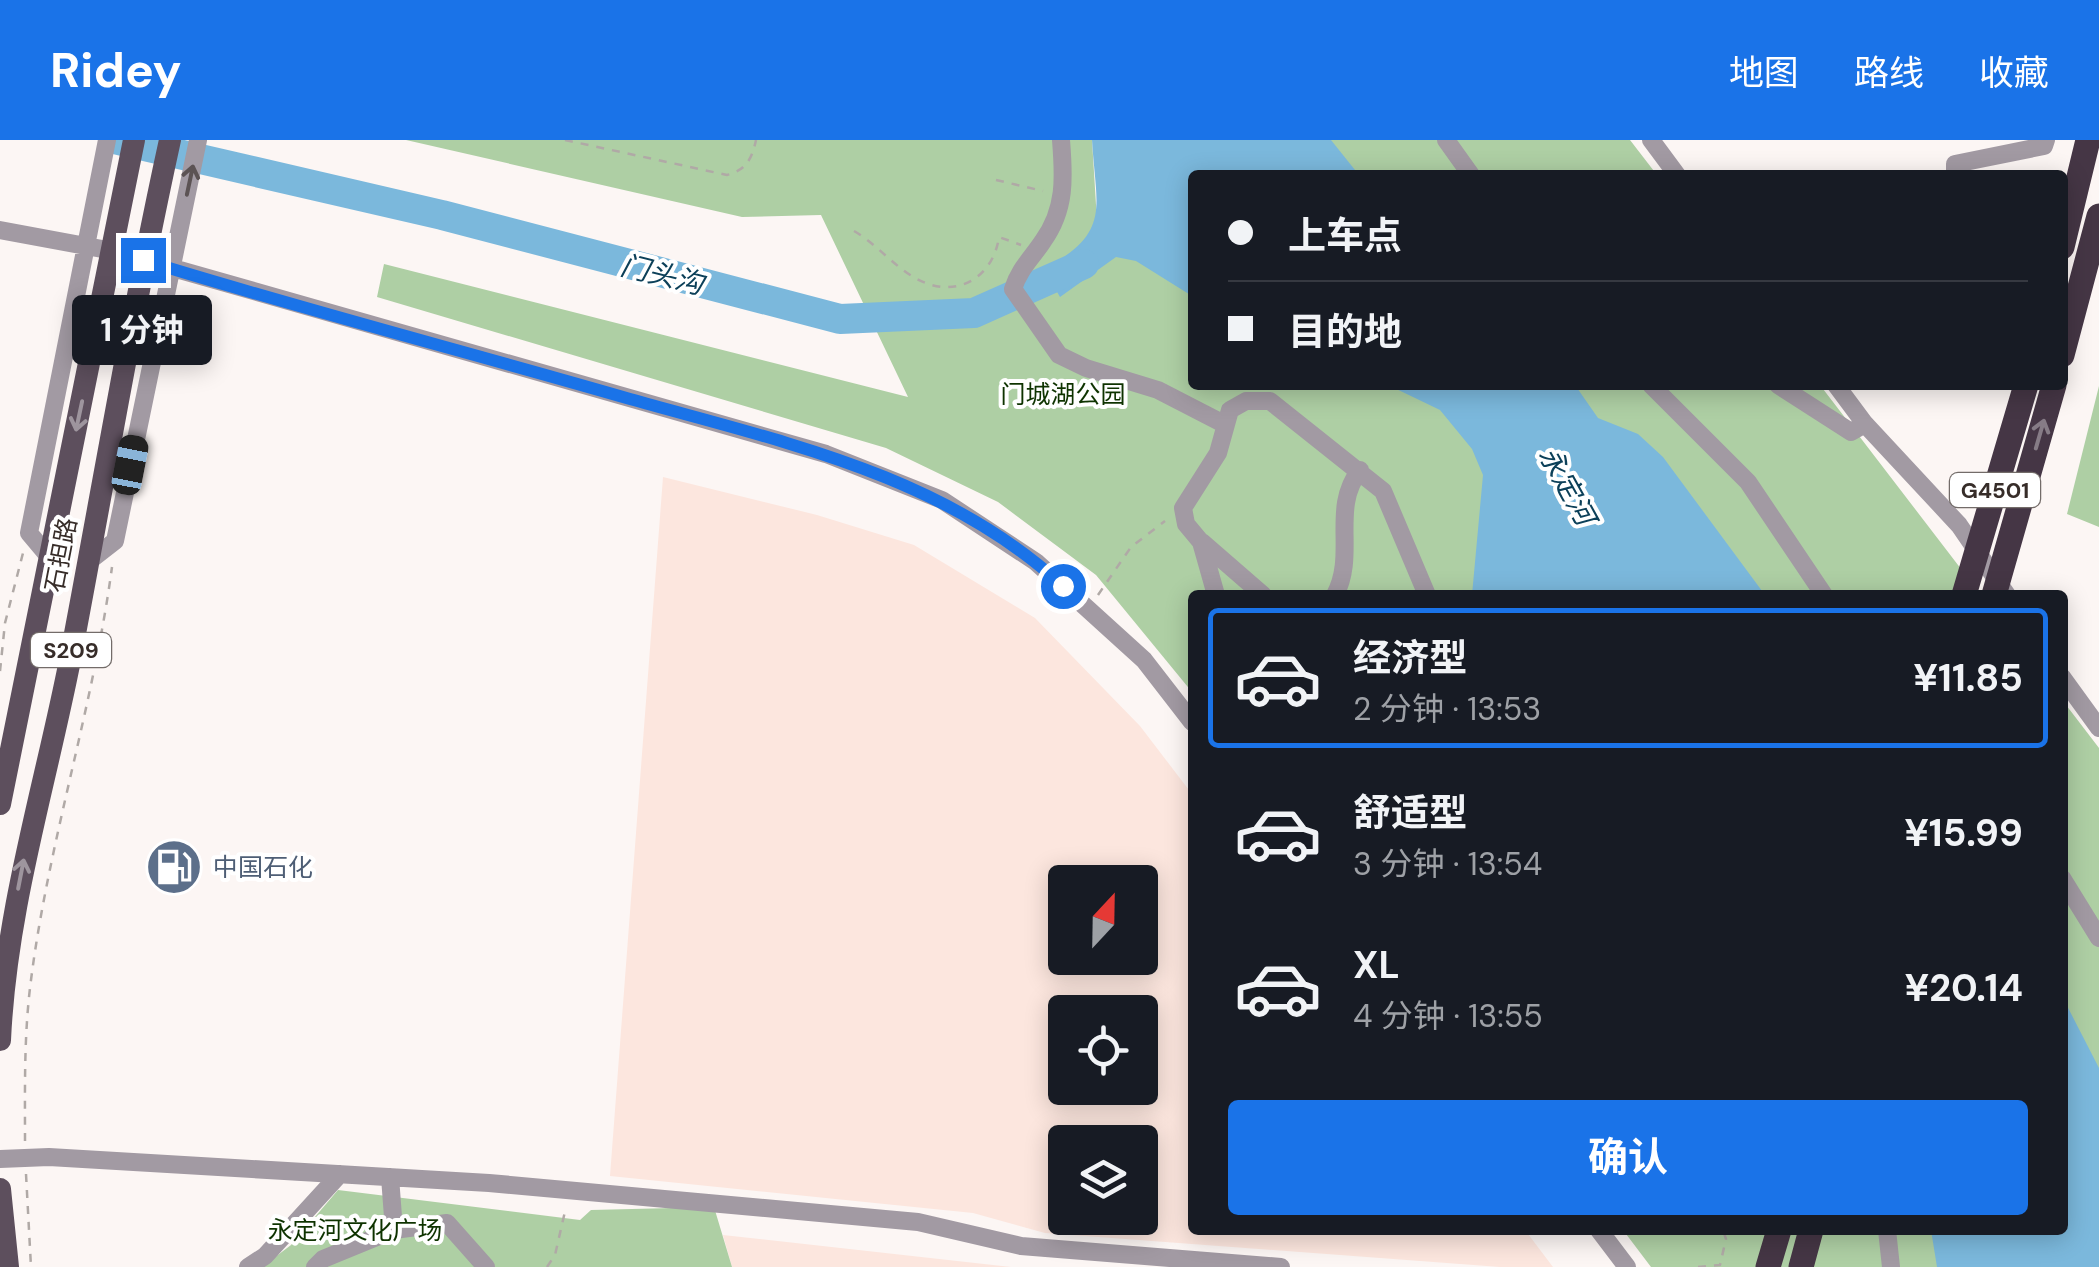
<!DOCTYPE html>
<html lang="zh">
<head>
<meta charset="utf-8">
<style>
  :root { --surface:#171b24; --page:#242831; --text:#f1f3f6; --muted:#9ea1a6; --line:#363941; --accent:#1a73e8 }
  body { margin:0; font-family:"DM Sans","Noto Sans SC",sans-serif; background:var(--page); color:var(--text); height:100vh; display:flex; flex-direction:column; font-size:38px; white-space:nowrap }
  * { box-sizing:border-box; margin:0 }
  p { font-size:32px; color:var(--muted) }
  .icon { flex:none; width:55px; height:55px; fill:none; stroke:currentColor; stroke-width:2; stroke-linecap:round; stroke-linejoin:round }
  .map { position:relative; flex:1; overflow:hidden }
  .side { position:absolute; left:1188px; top:450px; width:880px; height:645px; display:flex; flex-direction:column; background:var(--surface); border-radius:10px; box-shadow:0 5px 25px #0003 }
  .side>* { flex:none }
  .hud { position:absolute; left:1188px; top:30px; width:880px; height:220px; border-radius:10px; box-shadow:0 5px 25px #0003; display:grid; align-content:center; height:220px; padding:0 40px; background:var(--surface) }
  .needle { width:65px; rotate:22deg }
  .tools { position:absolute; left:1048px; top:725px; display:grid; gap:20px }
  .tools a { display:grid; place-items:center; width:110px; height:110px; border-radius:10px; background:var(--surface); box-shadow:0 5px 25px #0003; font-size:50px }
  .end { position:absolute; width:45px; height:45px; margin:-22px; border:12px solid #1a73e8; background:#fff; box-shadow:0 0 0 5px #fff }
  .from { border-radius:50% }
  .bubble { position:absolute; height:70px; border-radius:10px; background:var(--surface); box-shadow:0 5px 25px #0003; font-size:32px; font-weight:700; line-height:70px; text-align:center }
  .car { position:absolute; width:30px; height:60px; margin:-30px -15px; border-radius:12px; box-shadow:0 0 8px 2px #0007; background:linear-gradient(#222 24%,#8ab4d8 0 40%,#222 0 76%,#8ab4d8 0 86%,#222 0) }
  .hud b { display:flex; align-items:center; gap:35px; height:95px; font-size:38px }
  .hud b+b { border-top:2px solid var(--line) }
  .hud i { width:25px; height:25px; background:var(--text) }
  ul { padding:18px 0 0; list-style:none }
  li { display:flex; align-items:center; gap:30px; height:140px; margin:0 20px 15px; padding:0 20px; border:5px solid transparent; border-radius:10px }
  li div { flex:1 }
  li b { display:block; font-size:38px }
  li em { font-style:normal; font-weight:700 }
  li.selected { border-color:var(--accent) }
  li>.icon { width:90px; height:90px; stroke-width:1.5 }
  .action { display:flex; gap:20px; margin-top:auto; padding:20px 40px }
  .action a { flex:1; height:115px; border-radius:10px; background:var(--accent); color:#fff; font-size:40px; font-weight:700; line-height:115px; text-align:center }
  header { display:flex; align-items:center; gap:60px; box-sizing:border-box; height:140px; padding:0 50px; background:var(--accent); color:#fff }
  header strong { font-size:48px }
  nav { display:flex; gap:55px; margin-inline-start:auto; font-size:35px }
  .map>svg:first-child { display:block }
</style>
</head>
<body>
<header>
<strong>Ridey</strong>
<nav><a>地图</a><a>路线</a><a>收藏</a></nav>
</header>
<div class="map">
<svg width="2099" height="1127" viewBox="0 0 2099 1127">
  <rect width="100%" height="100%" fill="#fcf6f4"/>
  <path fill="#fce6de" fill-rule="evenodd" d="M663,337l154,38 97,30 121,73 105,108 52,68v436h333l28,37h-53l-455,-34 -72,-20 -363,-37zM1065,742h75v76h-75zM1065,872h75v76h-75zM1065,1002h75v76h-75z
    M723,1095l288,32h-279z"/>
  <path fill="#aecfa4" d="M406,0h686l5,81 -19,30 -29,16 143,-55v173h628l161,210h-789v97l-96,-117 -98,-73 -112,-54 -509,-151 7,-33 524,133 -87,-182 -79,2z
    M1308,0h322l27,35h-405z
    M2099,246v141l-32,-13z
    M2063,561l36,47v519h-448l-28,-37h439z
    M338,1050l242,30 11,-10 123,-3 18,60h-470l29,-22z"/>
  <path fill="#7bb8dc" d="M1092,0h239l28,35h-167v121l-56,-35 -20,-4 -56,40 -16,-28c68,-37 52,-60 48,-129z
    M1388,245h187l23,33 40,16 25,23 102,138h-293l11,-120 -11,-26 -32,-39z
    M2063,858l36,70v199h-162l-6,-37h131z"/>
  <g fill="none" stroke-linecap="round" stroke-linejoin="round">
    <path stroke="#7bb8dc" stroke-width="30" d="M118,0l324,75 398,104 134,-6 110,-49"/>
    <path stroke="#b0a9a6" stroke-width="2.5" stroke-dasharray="8 8" stroke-linecap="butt" d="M565,0l162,35c19,-5 25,-16 29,-35
      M996,40l47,11
      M854,91c23,13 40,36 63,48 39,21 76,-1 82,-42l22,8
      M1098,455l33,-48 34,-26
      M0,531l5,-48 18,-70
      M25,1001c0,-52 -1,-102 5,-153 17,-142 63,-279 82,-421
      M26,1034l5,93
      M547,1127l8,-12 11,-48
      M1698,1127l22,-2 6,-26 -3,-9"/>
    <path stroke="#a29aa3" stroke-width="18" d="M1061,0c3,37 5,69 -18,101 -11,17 -24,28 -30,48l46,66 27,13 72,22 66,34
      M1446,0l25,35
      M1651,0l26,35
      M1955,35v-11l89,-18 2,-6
      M0,90l113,21 713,203 116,46 94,62 108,98 48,62
      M1651,245l97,97 76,113
      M1778,245l73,47 14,-8
      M1836,245l29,39 94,101 48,70
      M1202,402l61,53
      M50,418l-21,-25 78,-393
      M88,422l27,-21 83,-401
      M1216,455l-15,-53 -15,-18 -3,-16 35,-55 12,-43 16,-9h24l113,90 44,104
      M1335,455c22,-41 -5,-87 25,-125
      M2062,537l37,51
      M2062,738l37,60
      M0,1019l49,-2 440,26 429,39 103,24 260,21
      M390,1037l4,53
      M1599,1090l28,37
      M1887,1090l4,37
      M248,1127l17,-11 75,-82
      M315,1127l8,-8 71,-29 53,-7 39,44"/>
    <path stroke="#5d4f5d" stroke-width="22" d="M0,664l134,-664
      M0,900c6,-131 45,-253 70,-380 33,-173 62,-347 100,-520
      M0,1049l8,78"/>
    <path stroke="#453645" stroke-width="25" d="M2062,107l26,-107
      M2062,215l37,-139
      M1964,455l62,-210
      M1994,455l60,-210
      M1768,1127l11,-37
      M1801,1127l10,-37"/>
  </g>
  <defs><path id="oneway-shaft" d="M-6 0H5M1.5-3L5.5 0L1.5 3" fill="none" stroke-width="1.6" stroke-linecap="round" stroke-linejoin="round" transform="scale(2.5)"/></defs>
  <use stroke="#5c5354" href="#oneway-shaft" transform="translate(190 40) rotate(-78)"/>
  <g stroke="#9e959e">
    <use href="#oneway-shaft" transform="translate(79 276) rotate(102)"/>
    <use href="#oneway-shaft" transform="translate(21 734) rotate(-79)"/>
  </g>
  <use stroke="#867c86" href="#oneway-shaft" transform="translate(2040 294) rotate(-74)"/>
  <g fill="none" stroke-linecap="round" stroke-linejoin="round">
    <path stroke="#1a73e8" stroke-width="12" d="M143,120c161,50 325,92 487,139 153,43 313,76 433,187"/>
  </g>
  <defs>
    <g id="fuel-disc" transform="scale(2.875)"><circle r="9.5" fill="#5c6f8a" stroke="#fff"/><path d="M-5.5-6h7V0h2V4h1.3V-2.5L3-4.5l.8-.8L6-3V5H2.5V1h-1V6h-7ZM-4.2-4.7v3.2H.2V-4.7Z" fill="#fff"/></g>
  </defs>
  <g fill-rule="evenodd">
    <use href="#fuel-disc" x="174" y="727"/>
  </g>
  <g text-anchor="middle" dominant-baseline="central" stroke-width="8" stroke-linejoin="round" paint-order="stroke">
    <g fill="#fff" stroke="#736c69" stroke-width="2.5">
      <rect x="1950" y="333" width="90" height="34" rx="8"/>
      <rect x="31" y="493" width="80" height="34" rx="8"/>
    </g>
    <g font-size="22" font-weight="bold" fill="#372d29">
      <text x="1995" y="350">G4501</text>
      <text x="71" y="510">S209</text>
    </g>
    <g font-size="25" fill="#0e3300" stroke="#fff">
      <text x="1063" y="254">门城湖公园</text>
      <text x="355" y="1090">永定河文化广场</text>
    </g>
    <g font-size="25" fill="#372d29" stroke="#fff">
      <text transform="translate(61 415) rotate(-79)">石担路</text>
    </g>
    <g font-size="25" fill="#4e5e75" stroke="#fff" text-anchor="start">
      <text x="213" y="727">中国石化</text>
    </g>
    <g font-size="28" font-style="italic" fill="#0c4059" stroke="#fff">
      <text transform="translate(662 135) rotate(14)">门头沟</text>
      <text transform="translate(1567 346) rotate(61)">永定河</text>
    </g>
  </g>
</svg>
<div class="tools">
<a><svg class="needle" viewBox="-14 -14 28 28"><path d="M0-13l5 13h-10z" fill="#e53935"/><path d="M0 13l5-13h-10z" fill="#9ea1a6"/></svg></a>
<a><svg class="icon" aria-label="locate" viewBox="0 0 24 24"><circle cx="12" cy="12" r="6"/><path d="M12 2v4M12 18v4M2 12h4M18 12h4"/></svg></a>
<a><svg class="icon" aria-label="layers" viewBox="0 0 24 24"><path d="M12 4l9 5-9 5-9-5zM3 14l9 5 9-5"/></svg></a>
</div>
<i class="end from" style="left:1063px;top:446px"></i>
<i class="end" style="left:143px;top:120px"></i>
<div class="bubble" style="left:72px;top:155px;width:140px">1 分钟</div>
<i class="car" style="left:130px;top:325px;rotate:11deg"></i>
<div class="hud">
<b><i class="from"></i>上车点</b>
<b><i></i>目的地</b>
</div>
<section class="side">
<ul>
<li class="selected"><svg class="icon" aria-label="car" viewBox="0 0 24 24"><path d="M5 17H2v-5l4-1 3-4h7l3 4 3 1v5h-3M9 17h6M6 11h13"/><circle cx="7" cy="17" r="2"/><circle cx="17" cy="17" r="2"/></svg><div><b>经济型</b><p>2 分钟 · 13:53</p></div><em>¥11.85</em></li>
<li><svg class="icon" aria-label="car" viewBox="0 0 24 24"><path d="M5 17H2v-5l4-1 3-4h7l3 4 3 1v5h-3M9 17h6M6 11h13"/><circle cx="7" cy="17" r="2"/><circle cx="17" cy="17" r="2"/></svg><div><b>舒适型</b><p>3 分钟 · 13:54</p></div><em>¥15.99</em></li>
<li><svg class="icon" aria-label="car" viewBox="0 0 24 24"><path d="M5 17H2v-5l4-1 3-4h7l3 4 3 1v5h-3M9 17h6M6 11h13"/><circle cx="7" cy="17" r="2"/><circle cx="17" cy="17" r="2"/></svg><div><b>XL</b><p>4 分钟 · 13:55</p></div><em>¥20.14</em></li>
</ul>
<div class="action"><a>确认</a></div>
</section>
</div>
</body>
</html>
